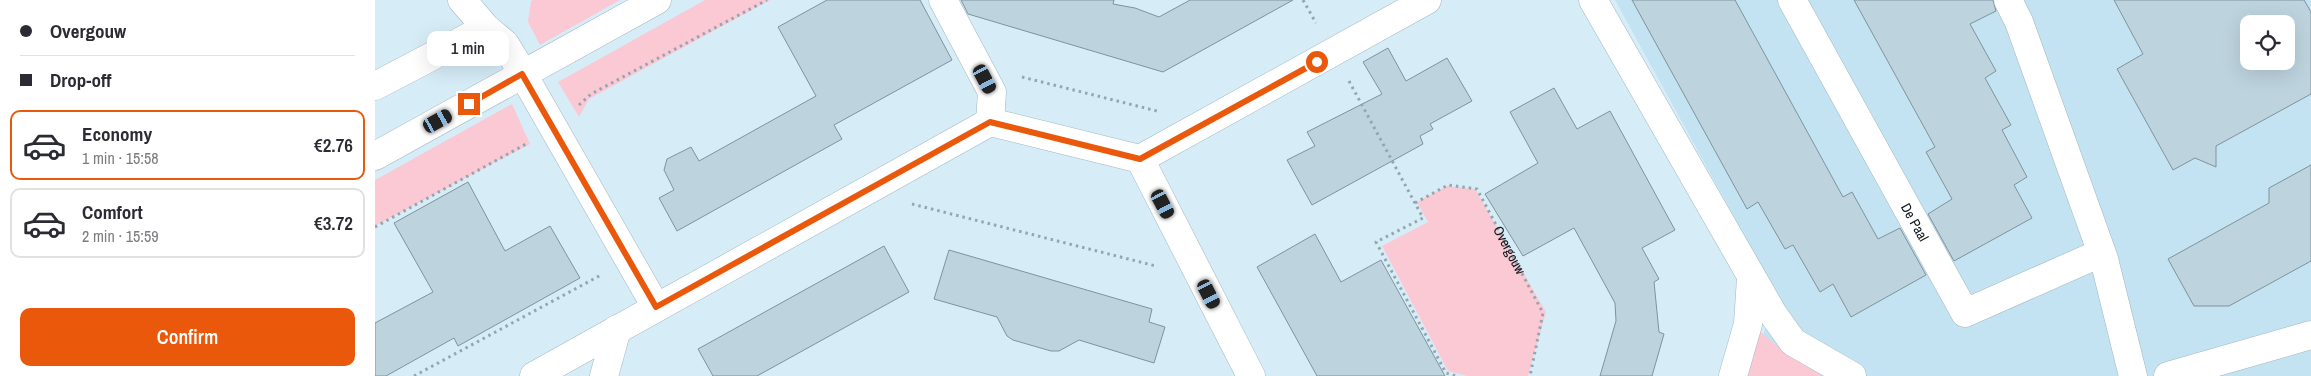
<!DOCTYPE html>
<html lang="en">
<head>
<meta charset="utf-8">
<style>
  :root { --surface:#fff; --page:#f7f7f7; --text:#2b2b33; --muted:#7c7c81; --line:#e1e1e2; --accent:#ea580c }
  body { margin:0; font-family:"Archivo Narrow",sans-serif; background:var(--page); color:var(--text); height:100vh; display:flex; flex-direction:column; font-size:19px; white-space:nowrap }
  * { box-sizing:border-box; margin:0 }
  p { font-size:16px; color:var(--muted) }
  .icon { flex:none; width:28px; height:28px; fill:none; stroke:currentColor; stroke-width:2; stroke-linecap:round; stroke-linejoin:round }
  .map { position:relative; flex:1; overflow:hidden }
  .details { display:flex; flex-direction:column; background:var(--surface); width:375px }
  .details>* { flex:none }
  .top-card { display:grid; align-content:center; height:110px; padding:0 20px; background:var(--surface) }
  .buttons { position:absolute; left:1865px; top:15px; display:grid; gap:10px }
  .buttons a { display:grid; place-items:center; width:55px; height:55px; border-radius:10px; background:var(--surface); box-shadow:0 5px 20px #0002; font-size:25px }
  .end { position:absolute; width:22px; height:22px; margin:-11px; border:6px solid #ea580c; background:#fff; box-shadow:0 0 0 2px #fff }
  .from { border-radius:50% }
  .bubble { position:absolute; height:35px; border-radius:10px; background:var(--surface); box-shadow:0 5px 20px #0002; font-size:16px; font-weight:600; line-height:35px; text-align:center }
  .car { position:absolute; width:15px; height:30px; margin:-15px -8px; border-radius:6px; box-shadow:0 0 4px 1px #0007; background:linear-gradient(#222 24%,#8ab4d8 0 40%,#222 0 76%,#8ab4d8 0 86%,#222 0) }
  .top-card b { display:flex; align-items:center; gap:18px; height:48px; font-size:19px }
  .top-card b+b { border-top:1px solid var(--line) }
  .top-card i { width:12px; height:12px; background:var(--text) }
  ul { padding:0; list-style:none }
  li { display:flex; align-items:center; gap:15px; height:70px; margin:0 10px 8px; padding:0 10px; border:2px solid var(--line); border-radius:10px }
  li div { flex:1 }
  li b { display:block; font-size:19px }
  li em { font-style:normal; font-weight:600 }
  li.selected { border-color:var(--accent) }
  li>.icon { width:45px; height:45px; stroke-width:1.5 }
  .primary-button { display:flex; gap:10px; margin-top:auto; padding:10px 20px }
  .primary-button a { flex:1; height:58px; border-radius:10px; background:var(--accent); color:#fff; font-size:20px; font-weight:600; line-height:58px; text-align:center }
  main { display:flex; flex:1; min-height:0 }
  .map>svg:first-child { display:block }
</style>
</head>
<body>
<main>
<section class="details">
<div class="top-card">
<b><i class="from"></i>Overgouw</b>
<b><i></i>Drop-off</b>
</div>
<ul>
<li class="selected"><svg class="icon" aria-label="car" viewBox="0 0 24 24"><path d="M5 17H2v-5l4-1 3-4h7l3 4 3 1v5h-3M9 17h6M6 11h13"/><circle cx="7" cy="17" r="2"/><circle cx="17" cy="17" r="2"/></svg><div><b>Economy</b><p>1 min · 15:58</p></div><em>€2.76</em></li>
<li><svg class="icon" aria-label="car" viewBox="0 0 24 24"><path d="M5 17H2v-5l4-1 3-4h7l3 4 3 1v5h-3M9 17h6M6 11h13"/><circle cx="7" cy="17" r="2"/><circle cx="17" cy="17" r="2"/></svg><div><b>Comfort</b><p>2 min · 15:59</p></div><em>€3.72</em></li>
</ul>
<div class="primary-button"><a>Confirm</a></div>
</section>
<div class="map">
<svg width="1936" height="376" viewBox="0 0 1936 376">
  <rect width="100%" height="100%" fill="#d6edf8"/>
  <path fill="#c4e3f2" fill-rule="evenodd" d="M1240,0h696v376h-562l28,-81zM1874,24h37v37h-37z"/>
  <path fill="#fbc9d3" d="M158,0h87l-80,45 -12,-23 3,-21z
    M330,0h65l-181,99 -10,18 -21,-35z
    M137,104l18,40 -155,82v-46z
    M1072,186l28,3 71,123 -18,64h-61l-19,-5 -66,-125 46,-24 -11,-20z
    M1382,329l20,17 49,30h-82z"/>
  <path fill="#bdd3de" stroke="#7e939d" fill-rule="evenodd" d="M452,0h93l32,60 -118,65 8,14 -165,92 -18,-33 15,-8 -10,-20 3,-11 24,-12 8,14 117,-65 -38,-69z
    M586,0h153l-1,4 22,4 24,9 31,-17h103l-130,72 -195,-58z
    M1257,0h103l108,197 9,-5 26,47 22,-11 26,47 -75,42 -18,-33 -13,8 -27,-47 -8,4 -27,-47 -11,7z
    M1479,0h139l3,11 -26,13 26,47 -11,7 26,47 -9,5 25,47 -13,8 18,33 -78,43 -26,-47 24,-15 -26,-47 9,-5z
    M1739,0h190l7,12v82l-95,52v21l-21,-9 -22,12 -56,-101 26,-15zM1874,24h37v37h-37z
    M1013,48l18,33 41,-23 25,43 -42,23 3,5 -13,7 3,8 -111,61 -25,-45 28,-14 -8,-14 75,-38 -19,-32z
    M1179,88l23,41 33,-18 65,119 -33,18 17,31 -5,3 5,50 5,2 -12,42h-52l16,-55 -1,-18 -41,-75 -51,28 -38,-62 53,-31 -28,-51z
    M1936,165v96l-82,45h-35l-26,-47 101,-56v-15z
    M93,182l37,69 45,-25 30,52 -122,68 -4,-8 -68,38h-11v-53l58,-31 -39,-69z
    M940,234l26,48 40,-22 64,116h-128l-60,-109z
    M509,246l25,46 -152,84h-44l-15,-27z
    M574,250l203,59 -3,13 16,5 -11,36 -75,-23 -20,11h-8l-38,-11 -6,-4 -10,-19 -63,-18z"/>
  <g fill="none" stroke-linecap="round" stroke-linejoin="round">
    <g stroke="#a1b7c1" stroke-width="29">
      <g id="minor">
        <path d="M87,0l24,28 19,16 8,13 143,250"/>
        <path d="M568,0l49,92 -2,30"/>
        <path d="M1218,0l180,314 20,28 59,34"/>
        <path id="s2" d="M1417,0l173,313 136,-60"/>
        <path d="M1633,0l11,22 85,237 29,117"/>
        <path d="M0,86l111,-58"/>
        <path d="M0,156l282,-156"/>
        <path d="M765,159l111,217"/>
        <path d="M159,376l456,-254 150,37 287,-159"/>
        <path d="M229,376l13,-47"/>
        <path d="M1358,376l15,-52 3,-46"/>
        <path d="M1793,376l143,-41"/>
      </g>
    </g>
    <g stroke="#94a6ae" stroke-width="3" stroke-dasharray="2.5 4" stroke-linecap="butt">
      <path d="M928,0l13,23"/>
      <path d="M647,77l135,34"/>
      <path d="M974,81l74,137 -47,24 70,131 10,3"/>
      <path d="M204,105l12,-11 176,-94"/>
      <path id="s1" d="M1040,203l33,-18 29,4 66,124 -13,63"/>
      <path d="M537,204l244,62"/>
      <path d="M0,227l151,-83"/>
      <path d="M39,376l187,-101"/>
    </g>
    <use href="#minor" stroke="#fff" stroke-width="28"/>
  </g>
  <g fill="none" stroke-linecap="round" stroke-linejoin="round">
    <path stroke="#ea580c" stroke-width="6" d="M94,104l53,-30 134,233 334,-185 150,37 177,-97"/>
  </g>
  <g text-anchor="middle" dominant-baseline="central" stroke-width="4" stroke-linejoin="round" paint-order="stroke">
    <g font-size="14" fill="#10181b" stroke="#fff">
      <text stroke="none"><textPath href="#s2" startOffset="254">De Paal</textPath></text>
      <text stroke="none"><textPath href="#s1" startOffset="136">Overgouw</textPath></text>
    </g>
  </g>
</svg>
<div class="buttons">
<a><svg class="icon" aria-label="locate" viewBox="0 0 24 24"><circle cx="12" cy="12" r="6"/><path d="M12 2v4M12 18v4M2 12h4M18 12h4"/></svg></a>
</div>
<i class="end from" style="left:942px;top:62px"></i>
<i class="end" style="left:94px;top:104px"></i>
<div class="bubble" style="left:52px;top:31px;width:82px">1 min</div>
<i class="car" style="left:610px;top:79px;rotate:152deg"></i>
<i class="car" style="left:63px;top:121px;rotate:61deg"></i>
<i class="car" style="left:788px;top:204px;rotate:152deg"></i>
<i class="car" style="left:834px;top:294px;rotate:153deg"></i>
</div>
</main>
</body>
</html>
